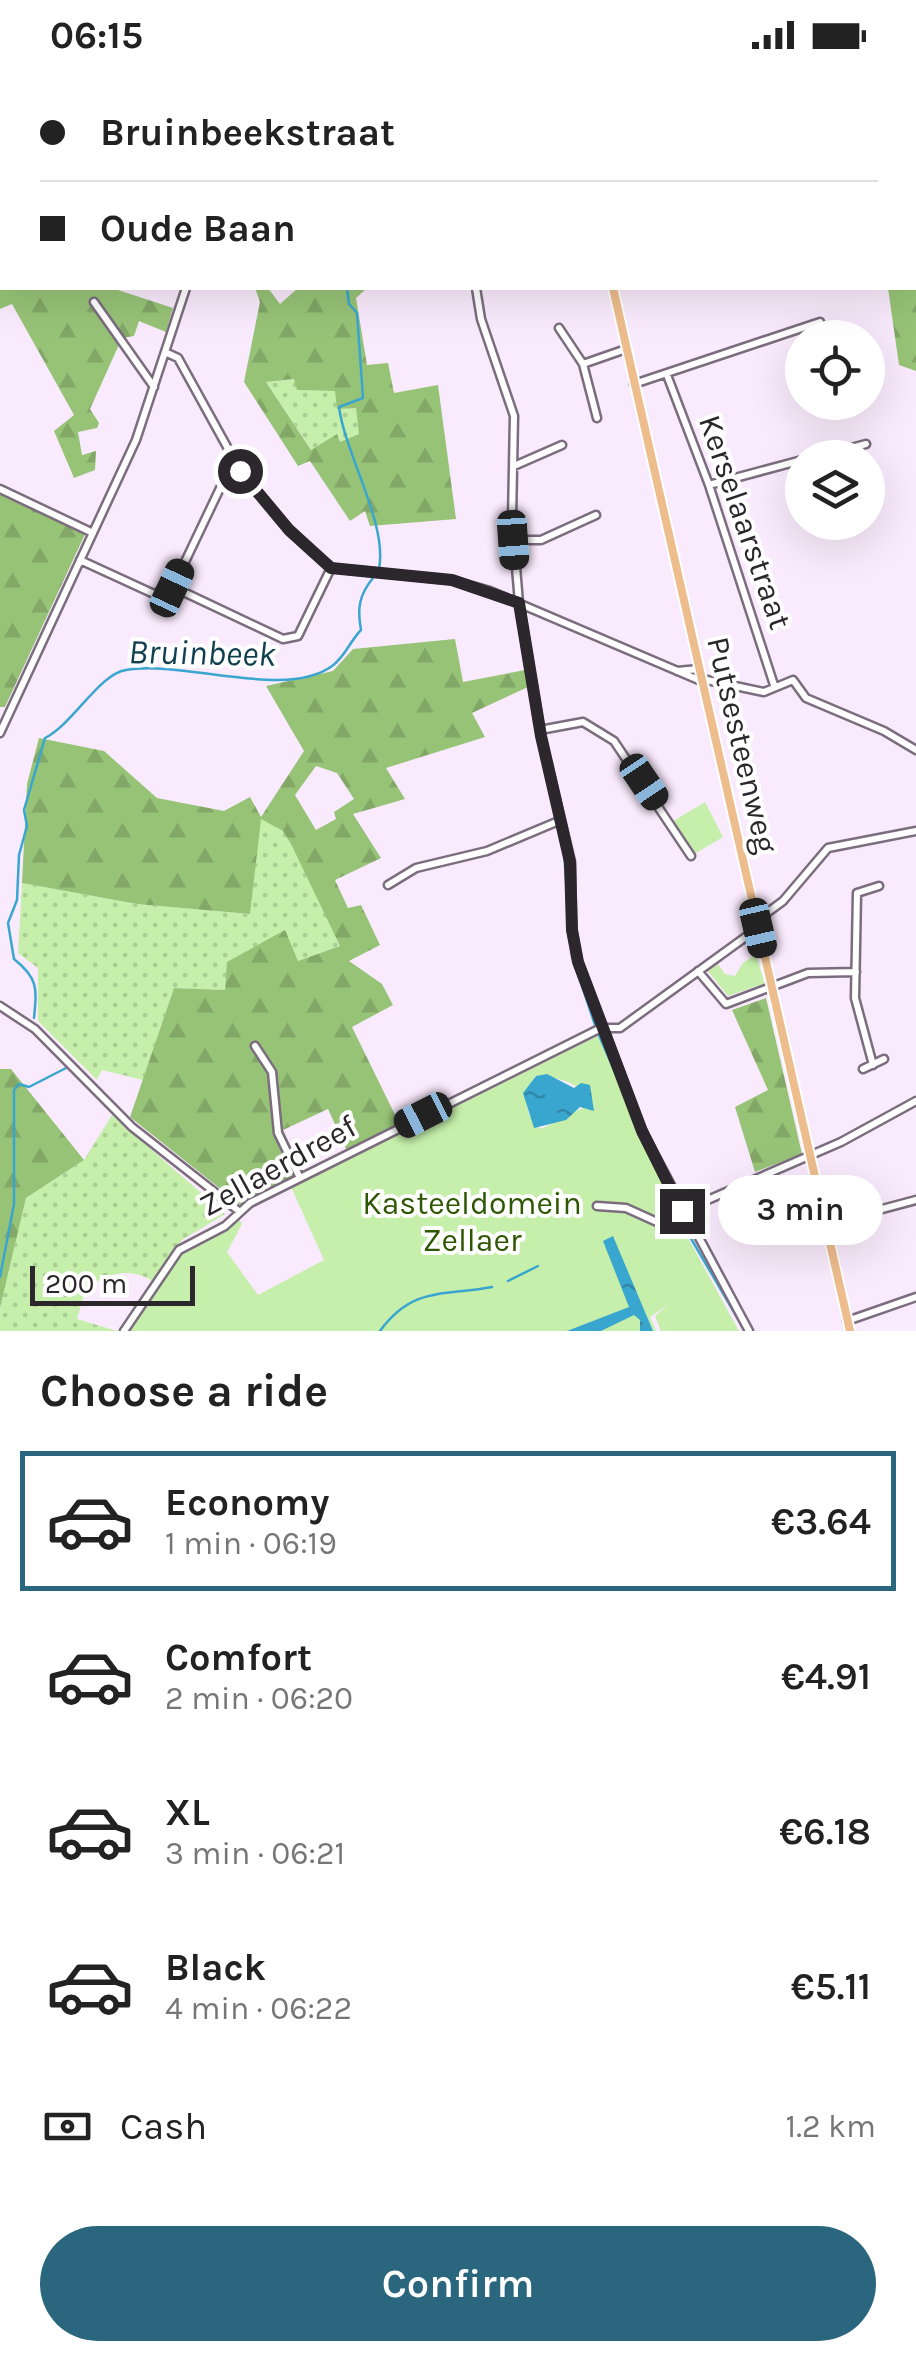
<!DOCTYPE html>
<html lang="en">
<head>
<meta charset="utf-8">
<style>
  :root { --surface:#fff; --page:#f2f2f2; --text:#222; --muted:#767676; --line:#e0e0e0; --accent:#2a667e }
  body { margin:0; font-family:Karla,sans-serif; background:var(--page); color:var(--text); height:100vh; display:flex; flex-direction:column; font-size:38px; white-space:nowrap }
  * { box-sizing:border-box; margin:0 }
  p { font-size:32px; color:var(--muted) }
  .icon { flex:none; width:55px; height:55px; fill:none; stroke:currentColor; stroke-width:2; stroke-linecap:round; stroke-linejoin:round }
  .map { position:relative; height:1261px; overflow:hidden }
  .side { display:flex; flex-direction:column; background:var(--surface); flex:1 }
  .side>* { flex:none }
  .banner { position:absolute; left:0px; top:0px; width:918px; height:220px; box-shadow:0 10px 40px #0002; display:grid; align-content:center; height:220px; padding:0 40px; background:var(--surface) }
  .fabs { position:absolute; left:785px; top:250px; display:grid; gap:20px }
  .fabs a { display:grid; place-items:center; width:100px; height:100px; border-radius:50%; background:var(--surface); box-shadow:0 10px 40px #0002; font-size:50px }
  .scale { position:absolute; left:30px; bottom:25px; width:165px; box-sizing:border-box; padding-left:10px; border:5px solid #2c262d; border-top:0; font-size:28px; line-height:35px; white-space:nowrap; color:#2c262d; -webkit-text-stroke:8px #fff; paint-order:stroke }
  .end { position:absolute; width:45px; height:45px; margin:-22px; border:12px solid #2c262d; background:#fff; box-shadow:0 0 0 5px #fff }
  .from { border-radius:50% }
  .bubble { position:absolute; height:70px; border-radius:35px; background:var(--surface); box-shadow:0 10px 40px #0002; font-size:32px; font-weight:600; line-height:70px; text-align:center }
  .car { position:absolute; width:30px; height:60px; margin:-30px -15px; border-radius:12px; box-shadow:0 0 8px 2px #0007; background:linear-gradient(#222 24%,#8ab4d8 0 40%,#222 0 76%,#8ab4d8 0 86%,#222 0) }
  .banner b { display:flex; align-items:center; gap:35px; height:95px; font-size:38px }
  .banner b+b { border-top:2px solid var(--line) }
  .banner i { width:25px; height:25px; background:var(--text) }
  ul { padding:0; list-style:none }
  li { display:flex; align-items:center; gap:30px; height:140px; margin:0 20px 15px; padding:0 20px; border:5px solid transparent; border-radius:0px }
  li div { flex:1 }
  li b { display:block; font-size:38px }
  li em { font-style:normal; font-weight:600 }
  li.on { border-color:var(--accent) }
  li>.icon { width:90px; height:90px; stroke-width:1.5 }
  h2 { padding:0 40px; font-size:45px; line-height:120px }
  .pay { display:flex; align-items:center; gap:25px; height:110px; padding:0 40px; font-size:38px }
  .pay p { margin-inline-start:auto }
  .action { display:flex; gap:20px; margin-top:auto; padding:20px 40px }
  .action a { flex:1; height:115px; border-radius:60px; background:var(--accent); color:#fff; font-size:40px; font-weight:600; line-height:115px; text-align:center }
  .status { display:flex; justify-content:space-between; align-items:center; height:70px; padding:0 50px; background:var(--surface); direction:ltr }
  .status svg { height:28px; fill:currentColor }
  .map>svg:first-child { display:block }
</style>
</head>
<body>
<div class="status"><b>06:15</b><svg viewBox="0 0 49 12"><path d="M0 12V9h3v3zM5 12V6h3v6zM10 12V3h3v9zM15 12V0h3v12zM26 1h20v11H26zM47 4h2v5h-2z"/></svg></div>
<div class="map">
<svg width="916" height="1261" viewBox="0 0 916 1261">
  <defs>
    <pattern id="grass-dots" width="8" height="8" patternUnits="userSpaceOnUse" patternTransform="scale(2.5)"><rect width="8" height="8" fill="#c5efaa"/><path d="M2 2h.1M6 6h.1" fill="none" stroke="#a9cd93" stroke-width="1.8" stroke-linecap="round"/></pattern>
    <pattern id="forest-firs" width="22" height="20" patternUnits="userSpaceOnUse" patternTransform="scale(2.5)"><rect width="22" height="20" fill="#97c377"/><path d="M5 1l3.5 6h-7zM16 11l3.5 6h-7z" fill="#82a767"/></pattern>
    <pattern id="water-ripples" width="26" height="14" patternUnits="userSpaceOnUse" patternTransform="scale(2.5)"><rect width="26" height="14" fill="#39a6cf"/><path d="M2 4q2-2 4 0t4 0M15 11q2-2 4 0t4 0" fill="none" stroke="#3087a8"/></pattern>
  </defs>
  <rect width="100%" height="100%" fill="#faeafd"/>
  <path fill="url(#grass-dots)" d="M295,309l3,11 37,1 21,17 4,26 -20,8 -3,-8 -25,17 -46,-69z
    M260,748l23,13 8,12 49,103 -42,15 -14,-30 -56,31 -3,28 -51,-2 -31,92 -41,-10 -5,10 -59,-59v-53l-20,-15 4,-70 115,21 113,10z
    M112,1045l113,99 -43,26 -29,41c-25,-14 -44,-8 -67,7l-9,31 40,12h-117v-23l26,-110 58,-38z"/>
  <path fill="url(#forest-firs)" fill-rule="evenodd" d="M0,0h237l-235,2v216h110l61,20 -7,24 -27,-11 -5,15 -12,2 -32,71 9,14 -2,5 -19,4 4,23 14,-4 -1,19 -21,8 -20,-47 20,-16 -62,-111 -12,5z
    M915,109l1,1v191l-17,-6 -11,-77h27z
    M255,218h13l12,16 18,-16h69l-11,10 11,67 21,-2 6,30 44,-8 18,134 -86,7 -5,-15 -15,10 -40,-60 -12,5 -54,-84 16,-80zM294,309l3,11 38,1 2,18 19,-1 3,26 -19,8 -3,-8 -26,16 -45,-68z
    M0,421l86,41 -81,175h-5z
    M455,569l8,43 62,-12 3,17 -56,26 13,24 -99,31 19,31 -52,15 28,44 -46,22 13,28 13,-3 19,40 -31,16 33,23 11,21 -41,22 47,96 -52,28 -19,-42 -45,21 20,43 -61,33 -112,-89 44,-129 51,2 2,-28 58,-32 13,31 42,-15 -49,-102 -8,-13 -22,-12 -11,95 -113,-10 -115,-21 5,-99 12,-46 65,13 53,47 67,13 26,-14 11,20 43,-66 -38,-65 67,-15 20,-22zM316,696l21,7 17,26 -20,13 2,7 -20,11 -21,-35z
    M766,928l36,156 -47,18 -20,-65 33,-17 -36,-80z
    M0,999h11l73,91 -58,38 -26,110z"/>
  <path fill="#c5efaa" fill-rule="evenodd" d="M705,732l18,35 -32,19 -21,-33z
    M756,884l10,35 -5,1 -4,-4 -29,10 -21,-26 10,-7 8,11 10,2 8,-13z
    M598,966l80,184 61,111h-78l-6,-15 14,-12 -19,13 6,14h-528l54,-79 55,-36 5,8 -15,28 31,43 66,-35 -33,-73zM535,1006c22,0 50,8 58,30 -15,1 -36,16 -52,23 -20,-17 -15,-31 -6,-53z"/>
  <path fill="url(#water-ripples)" d="M547,1004l27,14 7,-5 9,2 4,26 -14,-4 -14,13 -32,8 -11,-35 13,-17z
    M613,1166l40,95h-13v-11l-6,-5 -33,16h-34l62,-24 -26,-66z"/>
  <g fill="none" stroke-linecap="round" stroke-linejoin="round">
    <path stroke="#39a6cf" stroke-width="2.5" d="M476,0l1,2
      M347,218l2,16 8,9 6,85 -24,9c6,47 49,117 40,162
      M563,771l9,115 23,69
      M34,948c3,-30 4,-40 -20,-59l-6,-36 9,-23 2,-45 8,-29 -3,-16 21,-72c28,-14 54,-64 81,-68 58,-10 160,30 206,-4 13,-9 18,-25 29,-36 -4,-21 -2,-35 12,-52
      M598,963l77,177
      M679,1148l66,113
      M0,1207l14,-73v-114l5,-6 10,3 39,-20 -35,-36
      M508,1211l30,-15
      M380,1261c33,-45 64,-35 112,-44"/>
    <g stroke="#7b6d7e" stroke-width="11">
      <path id="minor" d="M482,0v2
        M795,0v2
        M243,2v-2
        M332,2l13,-2
        M915,107h1
        M476,218l5,31 33,97 -2,103 7,84 22,133 30,126 1,69 6,31 64,169 107,200
        M94,232l60,85
        M559,258l24,36 14,54
        M165,282l13,6 64,116 47,55 42,39 120,12 39,11 211,90
        M583,294l43,-15
        M667,305l42,110 65,200
        M634,314l186,-62
        M814,388l52,-14
        M514,396l48,-21
        M222,415l18,-14
        M709,415l93,-25
        M0,419l93,44
        M513,470h28l55,-25
        M80,490l74,34 19,-7 110,52 15,-3 33,-68
        M173,517l60,-126
        M677,601l22,-2
        M702,609l62,13 29,-12 13,18 78,33 32,19
        M540,660l43,-8 31,19 77,115
        M0,663l136,-293 50,-152
        M388,815l28,-17 71,-17 74,-31
        M756,851l27,-20 45,-53 88,-17
        M698,901l28,33 82,-31 48,-1
        M0,936l35,23 97,98 108,85
        M255,976l17,26 6,61 22,45
        M873,995l-18,-67 2,-105 22,-7
        M863,999l21,-10
        M597,1136l29,2 31,14 184,-80 75,-41
        M826,1154l90,-24
        M847,1251l69,-24
        M124,1261l55,-81 46,-24 25,-23 351,-175h19l138,-100"/>
    </g>
    <g stroke="#fff" stroke-width="12">
      <path id="major" d="M563,0l1,2
        M613,218l237,1043"/>
    </g>
    <use href="#minor" stroke="#fff" stroke-width="6"/>
    <use href="#major" stroke="#eebd8d" stroke-width="8"/>
  </g>
  <g fill="none" stroke-linecap="round" stroke-linejoin="round">
    <path stroke="#2c262d" stroke-width="12" d="M240,401l49,59 42,38 121,12 67,23 22,133 29,126 2,68 6,32 64,169 40,80"/>
  </g>
  <g text-anchor="middle" dominant-baseline="central" stroke-width="8" stroke-linejoin="round" paint-order="stroke">
    <g font-size="32" fill="#2c262d" stroke="#fff">
      <text transform="translate(745 452) rotate(71)">Kerselaarstraat</text>
      <text transform="translate(742 675) rotate(77)">Putsesteenweg</text>
      <text transform="translate(278 1096) rotate(-29)">Zellaerdreef</text>
    </g>
    <g font-size="32" fill="#2f5703" stroke="#fff">
      <text x="472" y="1133">Kasteeldomein<tspan x="472" dy="37">Zellaer</tspan></text>
    </g>
    <g font-size="35" font-style="italic" fill="#103f50" stroke="#fff">
      <text transform="translate(202 583) rotate(1)">Bruinbeek</text>
    </g>
  </g>
</svg>
<div class="fabs">
<a><svg class="icon" aria-label="locate" viewBox="0 0 24 24"><circle cx="12" cy="12" r="6"/><path d="M12 2v4M12 18v4M2 12h4M18 12h4"/></svg></a>
<a><svg class="icon" aria-label="layers" viewBox="0 0 24 24"><path d="M12 4l9 5-9 5-9-5zM3 14l9 5 9-5"/></svg></a>
</div>
<div class="scale">200 m</div>
<i class="end from" style="left:240px;top:401px"></i>
<i class="end" style="left:682px;top:1141px"></i>
<div class="bubble" style="left:718px;top:1105px;width:165px">3 min</div>
<i class="car" style="left:513px;top:470px;rotate:176deg"></i>
<i class="car" style="left:172px;top:518px;rotate:25deg"></i>
<i class="car" style="left:644px;top:712px;rotate:146deg"></i>
<i class="car" style="left:758px;top:858px;rotate:167deg"></i>
<i class="car" style="left:423px;top:1045px;rotate:243deg"></i>
<div class="banner">
<b><i class="from"></i>Bruinbeekstraat</b>
<b><i></i>Oude Baan</b>
</div>
</div>
<section class="side">
<h2>Choose a ride</h2>
<ul>
<li class="on"><svg class="icon" aria-label="car" viewBox="0 0 24 24"><path d="M5 17H2v-5l4-1 3-4h7l3 4 3 1v5h-3M9 17h6M6 11h13"/><circle cx="7" cy="17" r="2"/><circle cx="17" cy="17" r="2"/></svg><div><b>Economy</b><p>1 min · 06:19</p></div><em>€3.64</em></li>
<li><svg class="icon" aria-label="car" viewBox="0 0 24 24"><path d="M5 17H2v-5l4-1 3-4h7l3 4 3 1v5h-3M9 17h6M6 11h13"/><circle cx="7" cy="17" r="2"/><circle cx="17" cy="17" r="2"/></svg><div><b>Comfort</b><p>2 min · 06:20</p></div><em>€4.91</em></li>
<li><svg class="icon" aria-label="car" viewBox="0 0 24 24"><path d="M5 17H2v-5l4-1 3-4h7l3 4 3 1v5h-3M9 17h6M6 11h13"/><circle cx="7" cy="17" r="2"/><circle cx="17" cy="17" r="2"/></svg><div><b>XL</b><p>3 min · 06:21</p></div><em>€6.18</em></li>
<li><svg class="icon" aria-label="car" viewBox="0 0 24 24"><path d="M5 17H2v-5l4-1 3-4h7l3 4 3 1v5h-3M9 17h6M6 11h13"/><circle cx="7" cy="17" r="2"/><circle cx="17" cy="17" r="2"/></svg><div><b>Black</b><p>4 min · 06:22</p></div><em>€5.11</em></li>
</ul>
<div class="pay"><svg class="icon" aria-label="cash" viewBox="0 0 24 24"><path d="M3 7h18v10H3z"/><circle cx="12" cy="12" r="2"/></svg>Cash<p>1.2 km</p></div>
<div class="action"><a>Confirm</a></div>
</section>
</body>
</html>
